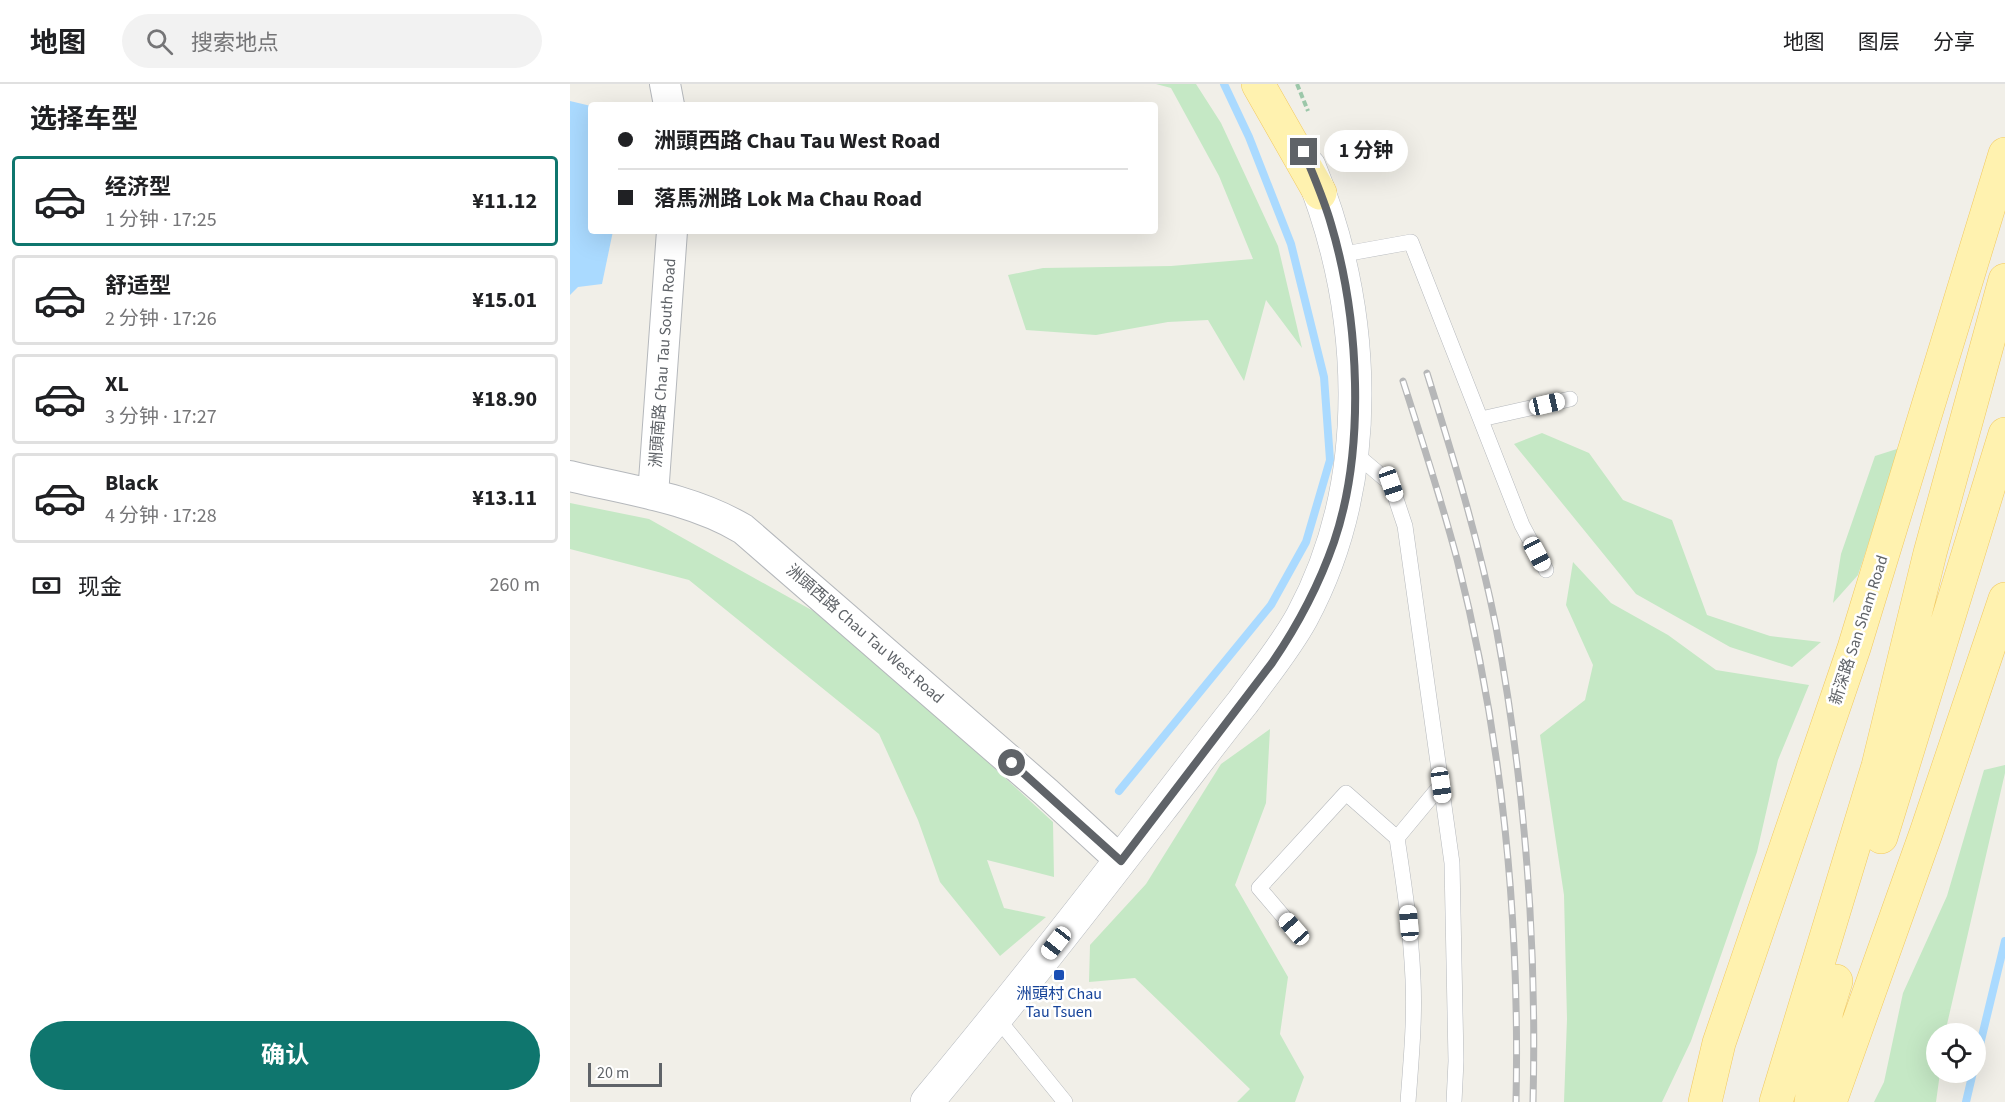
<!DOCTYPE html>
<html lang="zh">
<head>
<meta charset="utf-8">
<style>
  :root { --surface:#fff; --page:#f2f2f2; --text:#202124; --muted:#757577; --line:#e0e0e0; --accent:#0f766e }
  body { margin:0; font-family:"Source Sans 3","Noto Sans SC",sans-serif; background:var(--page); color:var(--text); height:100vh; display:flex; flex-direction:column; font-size:22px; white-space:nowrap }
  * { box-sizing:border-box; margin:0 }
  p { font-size:20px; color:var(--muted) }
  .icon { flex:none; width:33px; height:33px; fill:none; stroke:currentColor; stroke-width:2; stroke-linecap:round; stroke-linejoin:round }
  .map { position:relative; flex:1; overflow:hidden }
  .sheet { display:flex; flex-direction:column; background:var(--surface); width:570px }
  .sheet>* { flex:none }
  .hud { position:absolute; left:18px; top:18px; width:570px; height:132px; border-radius:6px; box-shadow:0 6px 24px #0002; display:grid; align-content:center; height:132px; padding:0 30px; background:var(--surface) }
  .tools { position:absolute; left:1356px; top:939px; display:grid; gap:12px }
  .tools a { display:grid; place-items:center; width:60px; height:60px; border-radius:50%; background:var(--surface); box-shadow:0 6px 24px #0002; font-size:30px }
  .scale { position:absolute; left:18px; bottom:15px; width:74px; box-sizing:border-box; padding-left:6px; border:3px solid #5f6368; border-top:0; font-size:16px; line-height:21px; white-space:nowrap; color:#5f6368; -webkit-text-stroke:4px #fff; paint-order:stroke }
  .end { position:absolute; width:27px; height:27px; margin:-14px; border:8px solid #5f6368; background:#fff; box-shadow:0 0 0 3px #fff }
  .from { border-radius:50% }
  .bubble { position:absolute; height:42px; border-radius:21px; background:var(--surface); box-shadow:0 6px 24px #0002; font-size:20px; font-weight:700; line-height:42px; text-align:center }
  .car { position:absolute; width:18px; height:36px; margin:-18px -9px; border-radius:8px; box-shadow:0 0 4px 2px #0007; background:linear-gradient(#fff 24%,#345 0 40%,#fff 0 76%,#345 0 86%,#fff 0) }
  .hud b { display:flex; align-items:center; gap:21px; height:57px; font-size:22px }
  .hud b+b { border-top:2px solid var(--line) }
  .hud i { width:15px; height:15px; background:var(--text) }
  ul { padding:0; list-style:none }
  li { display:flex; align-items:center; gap:18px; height:90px; margin:0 12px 9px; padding:0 18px; border:3px solid var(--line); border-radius:6px }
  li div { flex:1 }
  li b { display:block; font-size:22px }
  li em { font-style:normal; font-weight:700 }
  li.selected { border-color:var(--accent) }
  li>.icon { width:54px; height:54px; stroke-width:1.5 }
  h2 { padding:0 30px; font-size:27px; line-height:72px }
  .pay { display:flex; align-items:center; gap:15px; height:66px; padding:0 30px; font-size:22px }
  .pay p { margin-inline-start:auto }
  .primary-button { display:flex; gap:12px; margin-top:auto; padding:12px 30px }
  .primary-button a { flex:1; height:69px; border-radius:36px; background:var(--accent); color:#fff; font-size:24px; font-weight:700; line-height:69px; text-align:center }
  header { display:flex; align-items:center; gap:36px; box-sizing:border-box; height:84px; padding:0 30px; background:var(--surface); border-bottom:2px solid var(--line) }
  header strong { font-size:28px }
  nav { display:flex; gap:33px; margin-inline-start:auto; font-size:21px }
  .search { width:420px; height:54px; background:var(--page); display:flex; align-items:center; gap:15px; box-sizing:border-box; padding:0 21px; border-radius:33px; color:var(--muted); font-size:22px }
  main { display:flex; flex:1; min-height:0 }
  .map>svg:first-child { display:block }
</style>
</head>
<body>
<header>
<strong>地图</strong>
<div class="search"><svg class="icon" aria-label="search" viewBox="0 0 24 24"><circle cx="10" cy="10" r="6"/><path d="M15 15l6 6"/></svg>搜索地点</div>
<nav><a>地图</a><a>图层</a><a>分享</a></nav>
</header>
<main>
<section class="sheet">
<h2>选择车型</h2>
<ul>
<li class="selected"><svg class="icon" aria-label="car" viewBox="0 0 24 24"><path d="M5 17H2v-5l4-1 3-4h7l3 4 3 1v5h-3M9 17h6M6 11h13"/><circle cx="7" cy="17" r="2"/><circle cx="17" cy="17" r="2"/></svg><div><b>经济型</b><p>1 分钟 · 17:25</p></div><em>¥11.12</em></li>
<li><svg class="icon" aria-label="car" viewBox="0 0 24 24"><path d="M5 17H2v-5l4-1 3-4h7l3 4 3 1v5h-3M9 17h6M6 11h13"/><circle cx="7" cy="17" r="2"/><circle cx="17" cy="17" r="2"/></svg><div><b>舒适型</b><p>2 分钟 · 17:26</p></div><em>¥15.01</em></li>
<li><svg class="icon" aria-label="car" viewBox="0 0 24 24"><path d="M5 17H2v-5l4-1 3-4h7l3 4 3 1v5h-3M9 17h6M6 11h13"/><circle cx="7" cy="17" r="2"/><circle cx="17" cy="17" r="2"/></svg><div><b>XL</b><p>3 分钟 · 17:27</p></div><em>¥18.90</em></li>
<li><svg class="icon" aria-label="car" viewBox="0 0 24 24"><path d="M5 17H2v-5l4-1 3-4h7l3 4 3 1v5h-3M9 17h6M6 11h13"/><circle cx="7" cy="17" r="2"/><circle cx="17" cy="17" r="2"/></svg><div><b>Black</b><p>4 分钟 · 17:28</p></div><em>¥13.11</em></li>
</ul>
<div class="pay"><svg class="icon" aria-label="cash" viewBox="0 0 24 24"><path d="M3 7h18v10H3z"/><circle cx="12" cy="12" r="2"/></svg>现金<p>260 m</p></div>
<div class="primary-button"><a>确认</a></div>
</section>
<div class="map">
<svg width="1435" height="1018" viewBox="0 0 1435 1018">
  <rect width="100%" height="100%" fill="#f1efe8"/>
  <path fill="#c5e8c5" d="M586,0h40l25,39 57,123 24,102 -36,-48 -22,81 -36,-61 -40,2 -72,13 -70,-5 -18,-55 35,-7 128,-2 82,-7 -34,-83 -48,-88z
    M972,349l47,20 34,47 49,20 35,95 63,21 51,6 -29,25 -62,-20 -94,-53 -122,-150z
    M1330,364l-42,127 -25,28 8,-49 34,-98z
    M0,419l79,16 225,126 118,121 61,56 1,55 -67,-17 17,48 42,9 -46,39 -60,-74 -22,-62 -39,-86 -190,-154 -119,-31z
    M1003,478l38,41 57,32 48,35 93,15 -31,75 -21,92 -66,189 -29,61h-98l3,-83 -3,-124 -24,-160 45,-35 8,-35 -27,-60z
    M700,645l-4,74 -31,82 53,92 -8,57 24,43 -9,25h-58l13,-13 -115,-111 -46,4 1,-37 56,-61 75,-120z
    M1435,681v8l-60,260 -9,1v38l4,1 -4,29h-62l10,-20 19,-89 44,-97 37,-126z"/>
  <path fill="#aadaff" d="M0,17l21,5v125h22l-11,53 -24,3 -8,8z"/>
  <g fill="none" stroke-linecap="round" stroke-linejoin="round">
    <path stroke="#aadaff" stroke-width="8" d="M549,707l152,-186 35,-63 24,-82 -6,-83 -33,-133 -42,-107 -25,-53
      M1406,977l29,-120
      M1396,1018l7,-30"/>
    <g stroke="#b5b8bc" stroke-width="16">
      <path id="lane" d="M769,171l72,-13 111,283 24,45
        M911,335l89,-20
        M782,367l39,33 14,42 47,337 4,198 -2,41
        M724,845l-35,-41 87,-95 51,45
        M427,934l68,84
        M838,1018c3,-41 7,-82 5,-123 -2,-48 -9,-95 -16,-141l44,-53"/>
    </g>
    <g stroke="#b5b8bc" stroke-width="32">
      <path id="street" d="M95,0l4,21
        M0,392c58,14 121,22 173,53l303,263 75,69
        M83,411l19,-264"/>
    </g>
    <g stroke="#b6babf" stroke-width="34">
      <path id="secondary" d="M357,1018c80,-96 157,-194 233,-293 28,-36 55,-72 83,-107 20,-28 42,-54 59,-85 74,-138 65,-309 7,-451"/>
    </g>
    <g stroke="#f2c960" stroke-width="34">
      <path id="primary" d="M688,0l62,109
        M1311,753l124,-403
        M1135,1018l14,-59 135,-395 151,-494
        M1206,1018l102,-336 52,-213 75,-273
        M1241,1018l16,-92 9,-29
        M1260,1018l96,-269 79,-234"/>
    </g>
    <path stroke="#9cc7a9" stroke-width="4" stroke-dasharray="6 3" stroke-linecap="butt" d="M727,0l11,27"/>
    <use href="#lane" stroke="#fff" stroke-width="15"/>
    <use href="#street" stroke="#fff" stroke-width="30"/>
    <use href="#secondary" stroke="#fff" stroke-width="33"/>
    <use href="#primary" stroke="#fff2af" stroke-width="33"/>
    <g stroke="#b6b7b8" stroke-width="7">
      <path id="rail" d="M857,289c26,84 52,168 69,254 29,157 41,316 37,475
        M833,297c19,59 38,118 54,178 45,177 63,361 59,543"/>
    </g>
    <use href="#rail" stroke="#fff" stroke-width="4.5" stroke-dasharray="14" stroke-linecap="butt"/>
  </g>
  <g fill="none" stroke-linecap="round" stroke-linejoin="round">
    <path stroke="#5f6368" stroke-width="8" d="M442,679l109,98 151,-198c26,-38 47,-78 62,-121 32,-94 25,-224 -3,-318 -7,-25 -18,-49 -27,-72"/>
  </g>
  <rect fill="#1a4fb4" stroke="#fff" stroke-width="2" x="483" y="885" width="12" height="12" rx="3"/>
  <g text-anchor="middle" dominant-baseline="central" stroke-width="5" stroke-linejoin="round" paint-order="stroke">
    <g font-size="16" fill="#5f6368" stroke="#fff">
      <text transform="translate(93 279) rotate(-86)">洲頭南路 Chau Tau South Road</text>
      <text transform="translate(1289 546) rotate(-72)">新深路 San Sham Road</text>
      <text transform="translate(295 550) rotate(41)">洲頭西路 Chau Tau West Road</text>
    </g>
    <g font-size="16" fill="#164399" stroke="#fff">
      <text x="489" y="910">洲頭村 Chau<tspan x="489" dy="18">Tau Tsuen</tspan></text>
    </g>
  </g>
</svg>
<div class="tools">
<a><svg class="icon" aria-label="locate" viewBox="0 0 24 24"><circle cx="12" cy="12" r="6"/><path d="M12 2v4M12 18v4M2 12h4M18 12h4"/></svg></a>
</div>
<div class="scale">20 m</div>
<i class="end from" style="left:442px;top:679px"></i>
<i class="end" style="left:734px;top:68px"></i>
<div class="bubble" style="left:754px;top:46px;width:84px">1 分钟</div>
<i class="car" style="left:977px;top:320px;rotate:77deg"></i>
<i class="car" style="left:821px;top:400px;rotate:161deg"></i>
<i class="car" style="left:967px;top:470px;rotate:152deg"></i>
<i class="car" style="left:871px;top:701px;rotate:172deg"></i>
<i class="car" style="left:839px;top:839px;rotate:355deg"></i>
<i class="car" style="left:724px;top:845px;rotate:319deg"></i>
<i class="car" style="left:486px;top:859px;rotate:218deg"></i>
<div class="hud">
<b><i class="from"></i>洲頭西路 Chau Tau West Road</b>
<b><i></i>落馬洲路 Lok Ma Chau Road</b>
</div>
</div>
</main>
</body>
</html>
